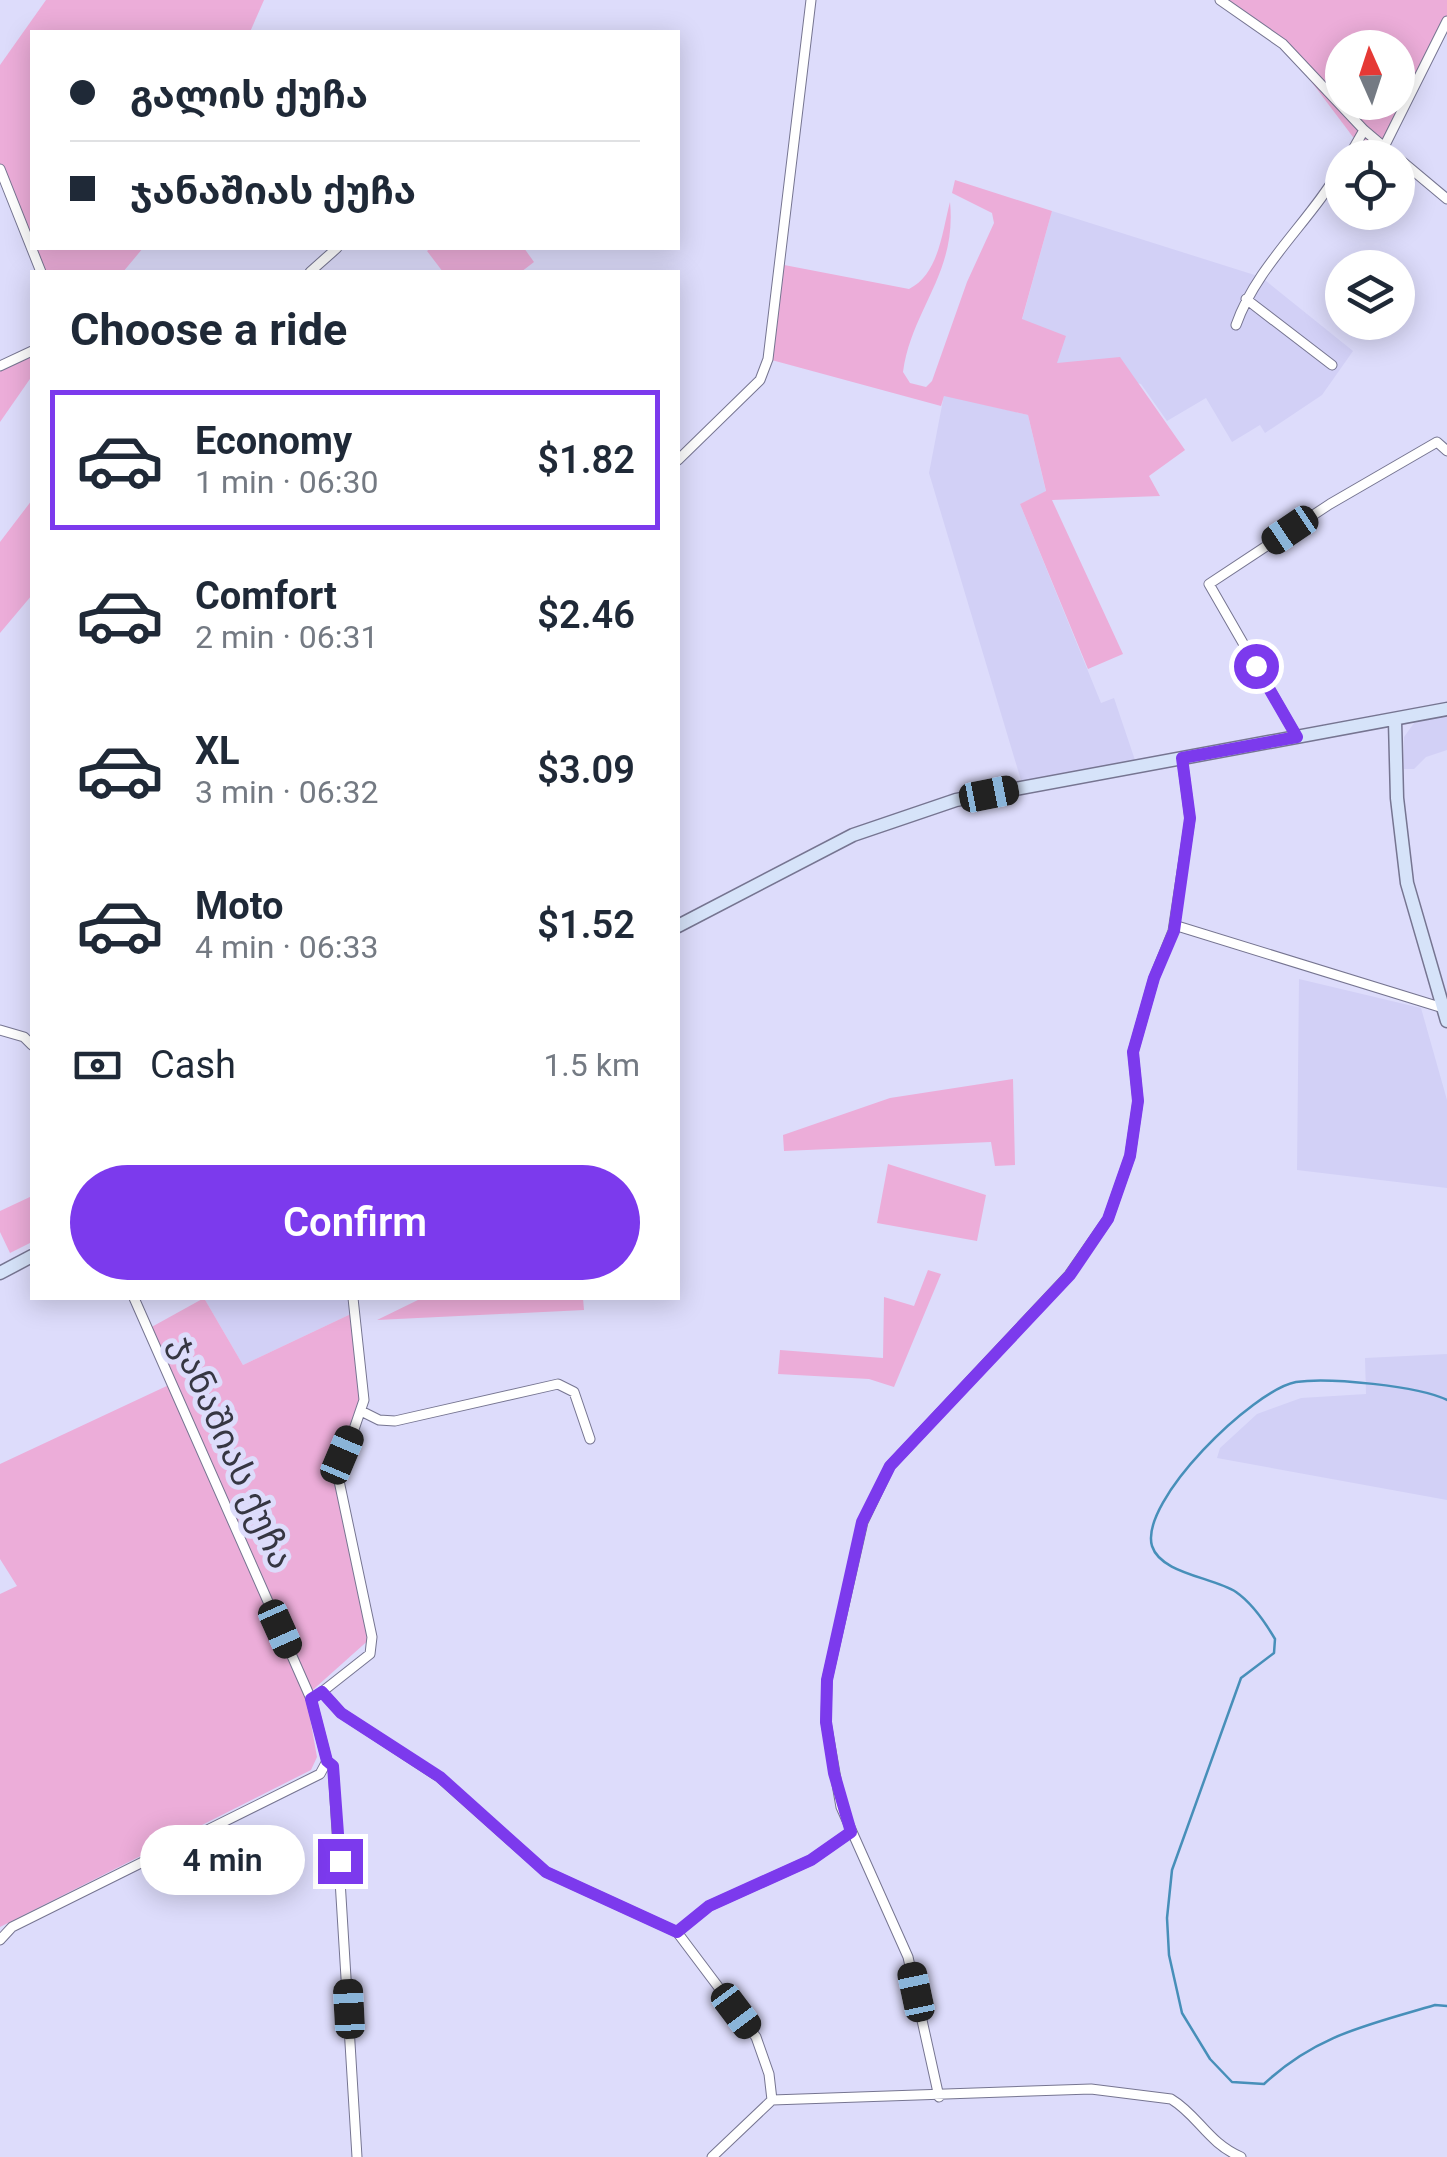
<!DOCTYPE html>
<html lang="en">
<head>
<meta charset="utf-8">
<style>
  :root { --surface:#fff; --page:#f2f2f3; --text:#1f2937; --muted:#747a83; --line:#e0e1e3; --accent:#7c3aed }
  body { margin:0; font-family:Roboto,"Noto Sans Georgian",sans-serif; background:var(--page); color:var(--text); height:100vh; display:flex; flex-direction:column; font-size:38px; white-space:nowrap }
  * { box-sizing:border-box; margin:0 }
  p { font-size:32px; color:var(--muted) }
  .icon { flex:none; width:55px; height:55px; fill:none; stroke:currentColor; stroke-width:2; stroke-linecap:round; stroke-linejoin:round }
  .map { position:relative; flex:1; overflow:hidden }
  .drawer { position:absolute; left:30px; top:270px; width:650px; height:1030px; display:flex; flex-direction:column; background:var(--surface); border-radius:0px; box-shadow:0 5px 25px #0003 }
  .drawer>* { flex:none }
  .hud { position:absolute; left:30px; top:30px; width:650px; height:220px; border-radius:0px; box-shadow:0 5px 25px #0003; display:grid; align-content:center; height:220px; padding:0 40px; background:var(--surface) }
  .needle { width:65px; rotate:357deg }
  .tools { position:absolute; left:1325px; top:30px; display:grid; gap:20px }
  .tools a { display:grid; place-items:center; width:90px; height:90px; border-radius:50%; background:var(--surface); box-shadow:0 5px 25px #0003; font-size:50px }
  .end { position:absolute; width:45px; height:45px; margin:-22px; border:12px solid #7c3aed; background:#fff; box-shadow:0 0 0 5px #fff }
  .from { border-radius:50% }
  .bubble { position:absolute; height:70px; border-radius:35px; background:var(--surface); box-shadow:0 5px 25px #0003; font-size:32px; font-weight:600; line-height:70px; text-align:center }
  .car { position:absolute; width:30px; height:60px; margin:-30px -15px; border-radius:12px; box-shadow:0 0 8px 2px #0007; background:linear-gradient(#222 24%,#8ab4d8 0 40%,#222 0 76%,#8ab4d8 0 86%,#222 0) }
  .hud b { display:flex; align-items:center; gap:35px; height:95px; font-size:38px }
  .hud b+b { border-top:2px solid var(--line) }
  .hud i { width:25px; height:25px; background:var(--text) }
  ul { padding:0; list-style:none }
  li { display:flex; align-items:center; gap:30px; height:140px; margin:0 20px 15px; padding:0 20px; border:5px solid transparent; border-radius:0px }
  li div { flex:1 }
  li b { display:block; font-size:38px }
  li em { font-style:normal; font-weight:600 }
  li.current { border-color:var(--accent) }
  li>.icon { width:90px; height:90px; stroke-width:1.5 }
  h2 { padding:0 40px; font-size:45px; line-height:120px }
  .pay { display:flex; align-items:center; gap:25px; height:110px; padding:0 40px; font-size:38px }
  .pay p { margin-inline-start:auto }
  .cta { display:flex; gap:20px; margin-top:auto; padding:20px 40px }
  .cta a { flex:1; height:115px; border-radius:60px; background:var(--accent); color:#fff; font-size:40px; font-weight:600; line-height:115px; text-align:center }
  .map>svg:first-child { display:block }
</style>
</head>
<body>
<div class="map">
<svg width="1447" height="2157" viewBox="0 0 1447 2157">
  <rect width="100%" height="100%" fill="#dddcfb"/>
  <path fill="#d2d0f6" d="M1052,211l209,66 92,74 -31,44 -57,38 -5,-8 -28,17 -26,-44 -39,23 -26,-37 -85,-21 -34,-43z
    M944,395l84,20 18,77 -26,12 81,199 13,-5 23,68 -114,21 -94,-314z
    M1447,715v35l-21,7 -12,12h-10v-32l10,-14z
    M1299,979l122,29 26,92v88l-150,-18z
    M204,1298h149l2,14 -112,53z
    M1447,1354v146l-230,-42 3,-10 37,-34 44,-16 65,-4 -1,-36z"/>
  <path fill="#ecadd9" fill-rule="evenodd" d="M46,0h218l-14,32h-218v216h111l-20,24h-82l-41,-103v-104z
    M1220,0h227v21l-63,126 -31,-10 -70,-93zM1342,48h56v54h-56z
    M955,180l97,31 -30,108 44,17 -9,27 63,-6 65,93 -36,26 11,20 -108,4 71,154 -35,15 -68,-165 26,-13 -18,-76 -84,-19 -3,10 -173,-47 11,-95 130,25c30,-15 33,-57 41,-87 7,72 -38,106 -47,170l7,11 16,4 6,-6 35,-99 27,-59 -2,-10 -40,-20z
    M431,248h93l10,14 -13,10h-78l-16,-21z
    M32,351v25l-32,46v-56z
    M32,500v95l-32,38v-91z
    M1013,1079l2,86 -20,1 -4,-24 -207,9 -1,-16 107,-37z
    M888,1164l98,31 -9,46 -100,-18z
    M32,1196v46l-22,11 -10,-21v-21z
    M928,1270l13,4 -47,113 -25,-8 -91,-5 2,-24 103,8 1,-61 30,9z
    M204,1298l39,67 112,-53 10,74 -27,80 34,171 -66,59 11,61 -6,13 -311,157v-333l17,-8 -17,-27v-95l171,-80 -23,-55z
    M422,1298h161l1,12 -207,10z"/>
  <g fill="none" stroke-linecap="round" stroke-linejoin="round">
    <path stroke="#478fb9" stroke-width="2.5" d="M1447,1400c-28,-14 -119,-23 -151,-18 -43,8 -157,119 -144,164 9,28 61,31 84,46 16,11 29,30 39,47l-1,14 -33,25 -69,192 -5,48 2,37 13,58 28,46 22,23 32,2c52,-49 104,-59 171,-79l12,1"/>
    <g stroke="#767591" stroke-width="11">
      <path id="minor" d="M1220,0l63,44 81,86 33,28
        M1384,147l63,-126
        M1348,158l16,-28
        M1398,158l49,41
        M0,169l41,103
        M310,272l27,-24
        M1246,299l86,66
        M1236,325c21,-60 75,-104 106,-159
        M0,366l32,-15
        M678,460l82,-80 8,-21 43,-359
        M1297,737l-88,-153 121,-80 107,-62 10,9
        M1174,925l269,83
        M0,1030l24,7 8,8
        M134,1298l177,401 16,62 6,5 24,391
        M361,1411l18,9 16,1 163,-37 16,8 16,47
        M322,1692l19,21 98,64 107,95 131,60 79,105 13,37 3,26
        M318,1695l52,-41 2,-17 -34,-161 26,-76 -11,-102
        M677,1932l32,-26 102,-46 40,-28
        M0,1940l12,-13 308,-153 7,-13
        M939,2097l-31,-140 -67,-150 -15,-85 1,-42 36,-158 27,-56 179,-191 39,-56 22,-63 8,-55 -5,-49 21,-74 19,-47 17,-112 -8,-61
        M712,2157l60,-57 319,-11 80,10c27,16 37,44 70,58"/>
    </g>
    <g stroke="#767591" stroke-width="15">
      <path id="secondary" d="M1395,721l2,77 10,85 40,138
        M678,926l175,-91 103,-35 491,-91
        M0,1273l32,-17"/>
    </g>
    <use href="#minor" stroke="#fff" stroke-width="9"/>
    <use href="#secondary" stroke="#d6e3f9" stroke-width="12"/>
  </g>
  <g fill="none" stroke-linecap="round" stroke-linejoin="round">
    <path stroke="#7c3aed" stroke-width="12" d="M340,1861l-7,-95 -6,-5 -16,-62 11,-7 19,21 99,64 106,95 131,60 32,-26 102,-46 40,-28 -17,-59 -8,-51 1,-42 35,-158 28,-56 180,-191 38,-56 22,-63 8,-55 -5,-49 21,-74 20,-47 16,-113 -8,-60 115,-21 -41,-71"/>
  </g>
  <g text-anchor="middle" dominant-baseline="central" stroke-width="10" stroke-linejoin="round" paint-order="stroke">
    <g font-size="35" fill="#363642" stroke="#dddcfb">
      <text transform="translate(232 1452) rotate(66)">ჯანაშიას ქუჩა</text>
    </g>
  </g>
</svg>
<div class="tools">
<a><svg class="needle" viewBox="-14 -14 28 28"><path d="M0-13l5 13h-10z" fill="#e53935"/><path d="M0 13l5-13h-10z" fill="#747a83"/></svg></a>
<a><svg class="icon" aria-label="locate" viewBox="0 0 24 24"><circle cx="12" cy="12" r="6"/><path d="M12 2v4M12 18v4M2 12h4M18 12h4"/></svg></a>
<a><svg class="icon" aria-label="layers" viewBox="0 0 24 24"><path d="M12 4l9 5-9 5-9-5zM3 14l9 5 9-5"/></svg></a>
</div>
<i class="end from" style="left:1256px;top:666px"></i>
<i class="end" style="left:340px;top:1861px"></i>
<div class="bubble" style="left:140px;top:1825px;width:165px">4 min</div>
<i class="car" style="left:1290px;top:530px;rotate:236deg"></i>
<i class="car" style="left:989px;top:794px;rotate:79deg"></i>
<i class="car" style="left:342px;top:1455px;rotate:23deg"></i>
<i class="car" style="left:280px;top:1629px;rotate:156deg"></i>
<i class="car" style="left:916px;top:1992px;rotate:348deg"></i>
<i class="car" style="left:349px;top:2009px;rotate:357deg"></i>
<i class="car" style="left:736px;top:2011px;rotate:143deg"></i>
<div class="hud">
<b><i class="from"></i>გალის ქუჩა</b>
<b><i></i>ჯანაშიას ქუჩა</b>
</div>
<section class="drawer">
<h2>Choose a ride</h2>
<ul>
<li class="current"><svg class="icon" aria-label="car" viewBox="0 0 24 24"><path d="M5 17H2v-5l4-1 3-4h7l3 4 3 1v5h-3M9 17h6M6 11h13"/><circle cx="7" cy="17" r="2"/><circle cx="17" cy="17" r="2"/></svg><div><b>Economy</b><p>1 min · 06:30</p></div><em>$1.82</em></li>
<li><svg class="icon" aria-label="car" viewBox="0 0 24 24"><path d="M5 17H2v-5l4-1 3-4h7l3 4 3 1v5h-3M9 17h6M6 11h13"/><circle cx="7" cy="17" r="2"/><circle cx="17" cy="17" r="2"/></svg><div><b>Comfort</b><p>2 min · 06:31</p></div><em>$2.46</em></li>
<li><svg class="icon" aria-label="car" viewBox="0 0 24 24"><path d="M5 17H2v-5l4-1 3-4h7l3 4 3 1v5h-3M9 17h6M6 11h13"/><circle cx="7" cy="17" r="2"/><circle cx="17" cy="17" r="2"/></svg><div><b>XL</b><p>3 min · 06:32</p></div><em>$3.09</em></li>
<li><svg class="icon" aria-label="car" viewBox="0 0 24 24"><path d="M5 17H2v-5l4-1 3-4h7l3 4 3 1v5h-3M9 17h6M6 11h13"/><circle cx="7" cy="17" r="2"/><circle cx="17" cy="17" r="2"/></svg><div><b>Moto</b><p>4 min · 06:33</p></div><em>$1.52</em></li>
</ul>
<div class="pay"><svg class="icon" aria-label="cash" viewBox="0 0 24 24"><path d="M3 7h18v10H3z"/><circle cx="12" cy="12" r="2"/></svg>Cash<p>1.5 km</p></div>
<div class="cta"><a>Confirm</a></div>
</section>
</div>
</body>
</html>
